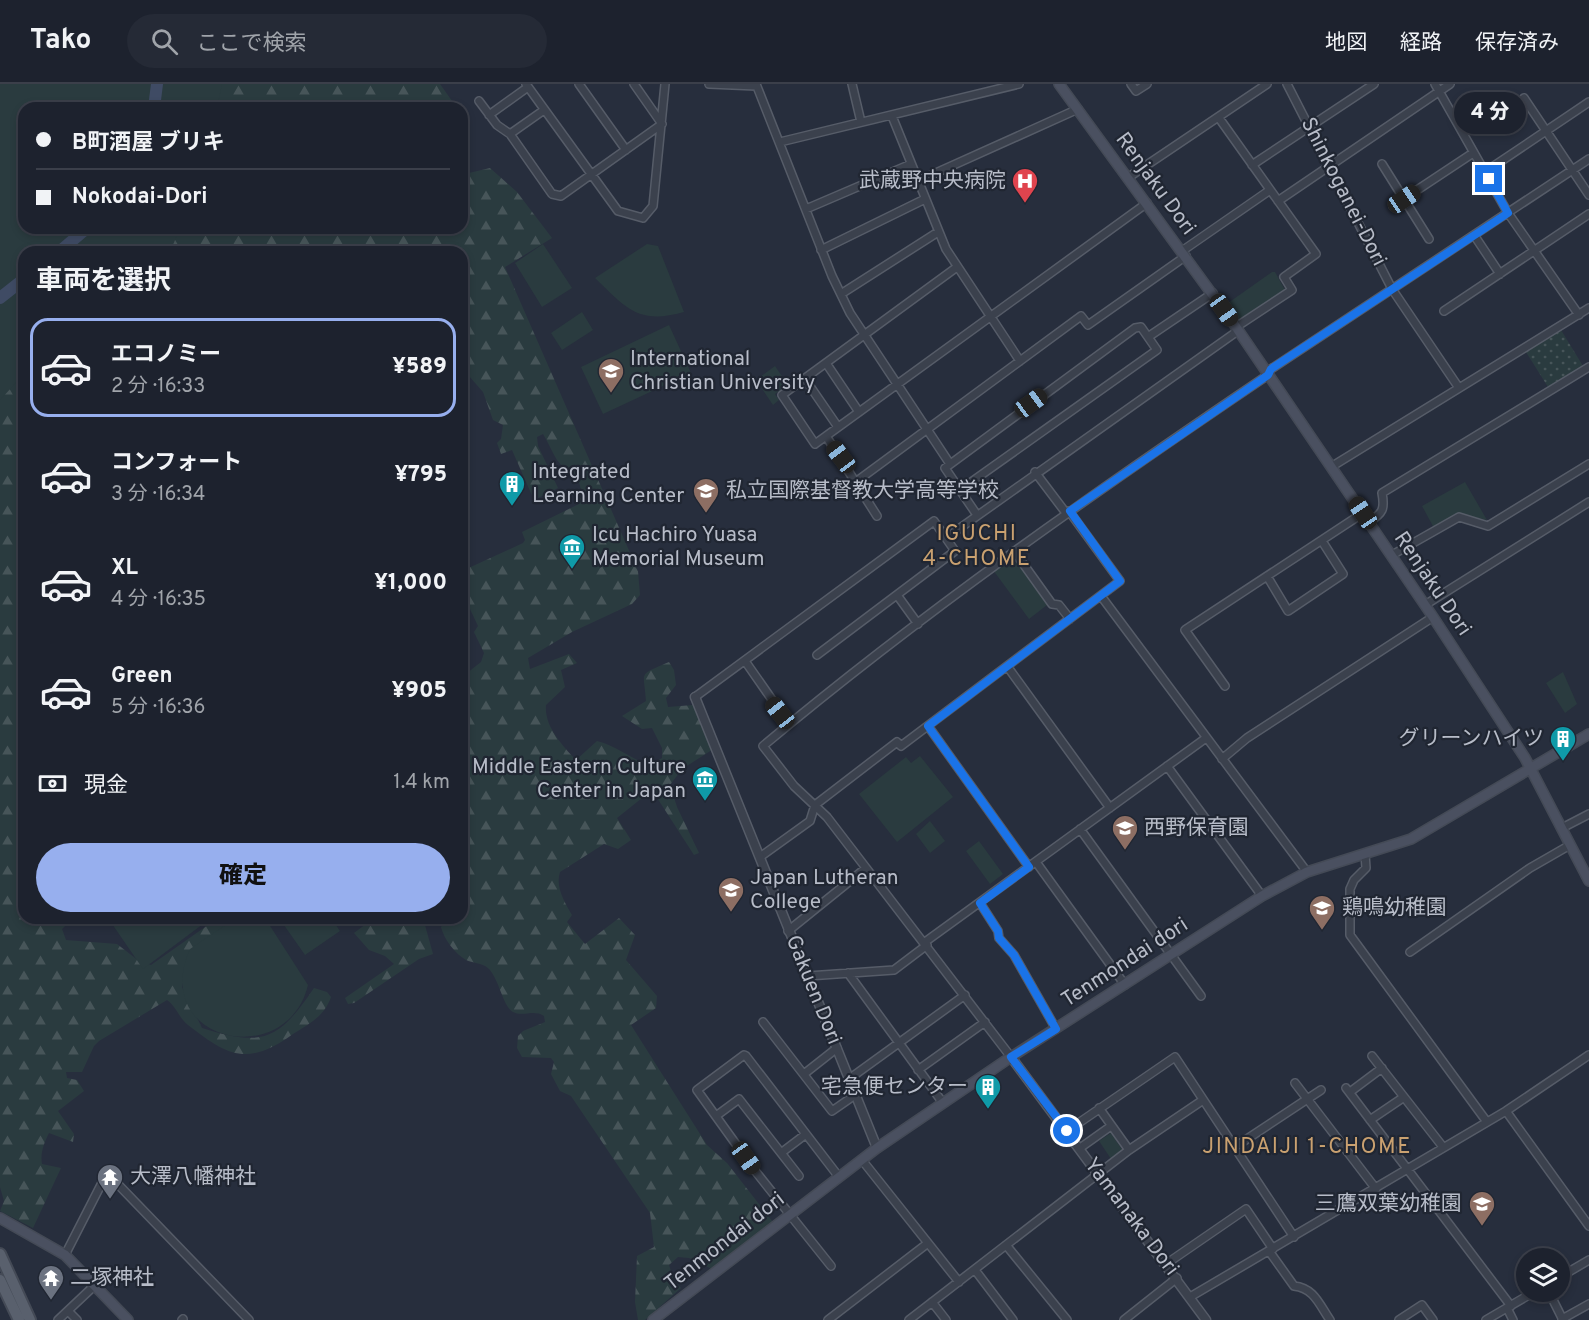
<!DOCTYPE html>
<html lang="ja">
<head>
<meta charset="utf-8">
<style>
  :root { --surface:#1d222e; --page:#252a36; --text:#f1f3f6; --muted:#a0a4aa; --line:#3b3f4a; --accent:#97afee }
  body { margin:0; font-family:Overpass,"Noto Sans JP",sans-serif; background:var(--page); color:var(--text); height:100vh; display:flex; flex-direction:column; font-size:22px; white-space:nowrap }
  * { box-sizing:border-box; margin:0 }
  p { font-size:20px; color:var(--muted) }
  .icon { flex:none; width:33px; height:33px; fill:none; stroke:currentColor; stroke-width:2; stroke-linecap:round; stroke-linejoin:round }
  .map { position:relative; flex:1; overflow:hidden }
  .sheet { position:absolute; left:18px; top:162px; width:450px; height:678px; display:flex; flex-direction:column; background:var(--surface); border-radius:18px; box-shadow:0 3px 9px #0003,0 0 0 2px var(--line) }
  .sheet>* { flex:none }
  .banner { position:absolute; left:18px; top:18px; width:450px; height:132px; border-radius:18px; box-shadow:0 3px 9px #0003,0 0 0 2px var(--line); display:grid; align-content:center; height:132px; padding:0 18px; background:var(--surface) }
  .controls { position:absolute; left:1516px; top:1164px; display:grid; gap:12px }
  .controls a { display:grid; place-items:center; width:54px; height:54px; border-radius:50%; background:var(--surface); box-shadow:0 3px 9px #0003,0 0 0 2px var(--line); font-size:30px }
  .end { position:absolute; width:27px; height:27px; margin:-14px; border:8px solid #1a73e8; background:#fff; box-shadow:0 0 0 3px #fff }
  .from { border-radius:50% }
  .bubble { position:absolute; height:42px; border-radius:21px; background:var(--surface); box-shadow:0 3px 9px #0003,0 0 0 2px var(--line); font-size:20px; font-weight:800; line-height:42px; text-align:center }
  .car { position:absolute; width:18px; height:36px; margin:-18px -9px; border-radius:8px; box-shadow:0 0 4px 2px #0007; background:linear-gradient(#222 24%,#8ab4d8 0 40%,#222 0 76%,#8ab4d8 0 86%,#222 0) }
  .banner b { display:flex; align-items:center; gap:21px; height:57px; font-size:22px }
  .banner b+b { border-top:2px solid var(--line) }
  .banner i { width:15px; height:15px; background:var(--text) }
  ul { padding:0; list-style:none }
  li { display:flex; align-items:center; gap:18px; height:99px; margin:0 12px 9px; padding:0 6px; border:3px solid transparent; border-radius:18px }
  li div { flex:1 }
  li b { display:block; font-size:22px }
  li em { font-style:normal; font-weight:800 }
  li.on { border-color:var(--accent) }
  li>.icon { width:54px; height:54px; stroke-width:1.5 }
  h2 { padding:0 18px; font-size:27px; line-height:72px }
  .pay { display:flex; align-items:center; gap:15px; height:66px; padding:0 18px; font-size:22px }
  .pay p { margin-inline-start:auto }
  .button { display:flex; gap:12px; margin-top:auto; padding:12px 18px }
  .button a { flex:1; height:69px; border-radius:36px; background:var(--accent); color:#111; font-size:24px; font-weight:800; line-height:69px; text-align:center }
  header { display:flex; align-items:center; gap:36px; box-sizing:border-box; height:84px; padding:0 30px; background:var(--surface); border-bottom:2px solid var(--line) }
  header strong { font-size:28px }
  nav { display:flex; gap:33px; margin-inline-start:auto; font-size:21px }
  .search { width:420px; height:54px; background:var(--page); display:flex; align-items:center; gap:15px; box-sizing:border-box; padding:0 21px; border-radius:33px; color:var(--muted); font-size:22px }
  .map>svg:first-child { display:block }
</style>
</head>
<body>
<header>
<strong>Tako</strong>
<div class="search"><svg class="icon" aria-label="search" viewBox="0 0 24 24"><circle cx="10" cy="10" r="6"/><path d="M15 15l6 6"/></svg>ここで検索</div>
<nav><a>地図</a><a>経路</a><a>保存済み</a></nav>
</header>
<div class="map">
<svg width="1589" height="1236" viewBox="0 0 1589 1236">
  <defs>
    <pattern id="grass-dots" width="8" height="8" patternUnits="userSpaceOnUse" patternTransform="scale(1.5)"><rect width="8" height="8" fill="#2a3b3f"/><path d="M2 2h.1M6 6h.1" fill="none" stroke="#475559" stroke-width="1.8" stroke-linecap="round"/></pattern>
    <pattern id="forest-firs" width="22" height="20" patternUnits="userSpaceOnUse" patternTransform="scale(1.5)"><rect width="22" height="20" fill="#2a3b3f"/><path d="M5 1l3.5 6h-7zM16 11l3.5 6h-7z" fill="#475559"/></pattern>
  </defs>
  <rect width="100%" height="100%" fill="#272e3d"/>
  <path fill="url(#grass-dots)" d="M1561,246l22,36 -35,21 -22,-35z"/>
  <path fill="url(#forest-firs)" d="M175,0h265l17,24h-284z
    M462,80l7,9 21,-5 27,24 35,46 -47,29 133,304 2,24 -8,9 -60,28 -44,26 2,11 39,-15 8,9 -16,7 4,17 -19,18c-2,21 16,40 30,55l21,-19c20,5 34,18 53,24l12,-7v-10l-10,-20 -10,1 -20,-13 24,-15c-2,-31 -9,-25 23,-39l5,8 2,15 -10,13 2,9 25,-2 22,43 -33,21 -12,16 7,22 22,46 -5,2 -42,-65 -35,28 14,22 -13,9 -14,-5 -44,28c-5,15 5,31 12,43l-5,7 18,22 34,-26 16,17 -9,25 31,36 -1,12 -25,17 76,120 20,18 46,59 -59,48 -25,-12 -11,-1 -9,8 5,15 7,8 -36,32h-7l-3,-18 2,-46 17,-9 -4,-34 -79,-117 -11,-5 -9,-17 3,-12 -3,-4 -29,-1 -5,-9 1,-12 5,-5 22,-9 -1,-6c-10,-7 -21,1 -31,-4 -10,-5 -14,-34 -25,-44 -6,-5 -16,-5 -22,-8 -11,-6 -22,-21 -25,-33l7,-9h14v-241l19,-15 3,-9 -10,-21 4,-6 -8,-17 -4,1 -4,-9v-30l61,-28 2,-3 -3,-8 57,-28c7,-30 -9,-27 -22,-44 -5,-8 -9,-18 -14,-26l-6,3 1,9 20,42 -24,12 -22,-50 -11,4 -4,-11 4,-4 2,-14 -10,-5 -10,-28 -21,-24v-116h-363l20,-24h343z
    M24,223v611h49l-11,11 4,11 51,4 22,17 12,4 67,-47h31l-60,39 -7,30 20,41c61,19 76,13 112,-40l13,4 4,5c-7,20 -21,26 -38,37 -46,33 -65,22 -105,-9 -9,-7 -12,-19 -21,-25l-68,41 -5,5 -12,26h-16l1,6 10,2 7,11 -26,20 16,23 -1,8 -24,-9c-5,10 -9,20 -7,31l19,4 -28,60 -33,-17 4,-10 -4,-14v-862z
    M374,834h49l10,36 -14,5 -65,44 -6,1 -3,-6 49,-34 -9,-8 -16,-6 -15,-17z"/>
  <path fill="#2a3b3f" d="M0,0h222l-5,24h-193v120h156l-10,24h-146v122l-24,26z
    M543,160l29,44 -30,19 -27,-44z
    M647,160l11,2 26,66c-46,13 -58,-4 -89,-34z
    M1272,188h3l10,18 -47,30 -10,-17z
    M582,228l11,18 -31,20 -11,-17z
    M669,241l22,48 -88,41 -22,-47z
    M775,282l13,19 -13,9 4,6 -6,5 -17,-25z
    M1465,398l22,38 -29,-6 -24,14 -12,-22z
    M1014,471l37,47 -22,17 -36,-49z
    M1563,588l14,32 -12,9 -19,-30z
    M920,672l33,41 -56,45 -38,-48 47,-37 5,6z
    M930,737l15,20 -15,12 -14,-19z
    M979,757l24,33 -13,10 -24,-33z
    M108,834h103l-68,51z
    M236,834h29l43,67c-21,87 -159,57 -118,-36z
    M279,834h52l9,13 -35,24z
    M1111,1049l14,21 -12,8 -14,-21z"/>
  <g fill="none" stroke-linecap="round" stroke-linejoin="round">
    <path stroke="#3f4b64" stroke-width="12" d="M154,24l3,-24
      M59,168l28,-24
      M0,214l24,-19"/>
    <g stroke="#565c68" stroke-width="10">
      <path id="minor" d="M526,0l92,127 25,7 10,-12 12,-122
        M579,0l47,66
        M709,0l47,2
        M756,0l76,192 18,37 100,151
        M852,0l9,38
        M1131,0l5,7 11,-7
        M1287,0l105,205 67,99
        M1435,0l73,129 71,102
        M1524,14l65,97
        M479,17l18,24 13,9
        M544,26l-34,24 42,60 9,2 101,-72 -28,-40
        M489,31l39,-28
        M892,32l54,133 74,112
        M1219,34l97,136 -32,23 8,13 -56,37
        M780,58l239,-58
        M1382,80l47,75
        M1252,81l122,-81
        M1485,88l104,-70
        M1129,93l138,-93
        M918,97l160,-72
        M1278,117l172,-117
        M1393,122l80,-53
        M806,125l105,-45
        M1474,151l26,39
        M821,166l104,-51
        M1182,167l88,-61
        M957,183l-175,128 33,49 332,-241
        M841,210l97,-62
        M1444,227l145,-97
        M826,279l33,49
        M805,295l33,48
        M826,352l51,80
        M1331,383l258,-159
        M1035,388l31,41
        M857,397l224,-165 7,9 98,-69
        M960,406l197,-140 -9,-13
        M977,431l-32,-47 190,-140 6,-1 7,10 65,-44
        M1369,438c14,-9 16,-13 13,-29l207,-126
        M946,454l293,-208
        M1014,467l38,53 7,1 11,14
        M1392,471l67,-38 29,9 101,-62
        M1267,492l21,35 55,-37 -21,-33
        M897,511l21,29
        M1101,512l206,276
        M1425,521l164,-103
        M745,577l44,63
        M1007,582l103,142
        M1225,602l-40,-56 178,-117
        M695,613l239,-176 21,30 -138,104
        M928,642l101,141
        M1222,675l25,-21 186,-121
        M1167,682l95,130
        M1562,744l27,-14
        M1080,745l121,167
        M1365,770l1,14 -12,12 -4,9v46l137,187
        M760,773l50,-36 5,-16 82,-63 4,4 219,-165 -51,-70
        M1036,778l89,123
        M980,819l18,28 1,7 15,17 42,74
        M788,847l78,-63
        M925,858l281,-204
        M1410,868l120,-84 40,-23
        M848,889l95,130
        M808,892l86,-6 33,-25
        M763,938l69,89 23,-16
        M1372,972l71,91
        M1011,973l-184,-240 -33,-31 -31,-40c160,-134 332,-254 505,-371l3,-6 318,-210
        M918,986l67,-48
        M804,990l33,-26
        M849,995l116,-84
        M1295,999l81,106
        M1346,1004l165,218
        M1350,1008l32,-24
        M1099,1024l30,42
        M1506,1027l83,115
        M716,1032l23,-17 60,77
        M1370,1036l34,-23
        M1067,1047l108,-74 119,180
        M1235,1063l86,-57
        M1080,1064l31,-22
        M781,1069l25,-19
        M862,1076l97,122
        M1006,1161l61,75
        M1269,1167l25,35c20,2 25,18 36,34
        M65,1171l42,-82 142,147
        M1166,1180l80,-55 27,40
        M831,1182l-75,-94 -59,-82 47,-35 2,1 93,121
        M975,1186l38,50
        M1560,1193l29,-17
        M1549,1208l14,28
        M1190,1213l316,-186 83,-56
        M932,1218l14,18
        M1507,1224l6,12
        M68,1227l9,9
        M1562,1235l27,-15
        M58,1236l36,-34
        M182,1236l1,-1
        M828,1236l100,-77
        M909,1236l220,-170 74,-50
        M1124,1236l53,-42
        M1399,1236l23,-15 11,15
        M1486,1236l48,-28"/>
    </g>
    <g stroke="#565c68" stroke-width="11">
      <path id="tertiary" d="M695,613l182,451
        M1011,973l195,263"/>
    </g>
    <g stroke="#444a56" stroke-width="12">
      <path id="secondary" d="M1059,0l177,243 197,290 92,141 64,123
        M0,1134l65,37 63,65
        M653,1236l224,-172 128,-87 257,-165 45,-24 104,-33 178,-105"/>
    </g>
    <g stroke="#444a56" stroke-width="14">
      <path id="primary" d="M0,1170l30,66
        M0,1196l19,40"/>
    </g>
    <use href="#minor" stroke="#3b414d" stroke-width="7"/>
    <use href="#tertiary" stroke="#3b414d" stroke-width="8"/>
    <use href="#secondary" stroke="#4a5060" stroke-width="9"/>
    <use href="#primary" stroke="#59606d" stroke-width="10"/>
  </g>
  <g fill="none" stroke-linecap="round" stroke-linejoin="round">
    <path stroke="#1a73e8" stroke-width="8" d="M1067,1047l-56,-74 45,-28 -42,-74 -15,-17 -1,-7 -18,-28 49,-36 -101,-141 192,-145 -50,-70 198,-136 3,-6 237,-156 -19,-34"/>
  </g>
  <defs>
    <g id="hospital-pin" transform="scale(1.35)"><path d="M0 17L-7.5 6A9.5 9.5 0 1 1 7.5 6Z" fill="#e0444e" stroke="#202632"/><path d="M-5-5h3v3.5h4V-5h3V5h-3V1.5h-4V5h-3Z" fill="#fff"/></g>
    <g id="university-pin" transform="scale(1.35)"><path d="M0 17L-7.5 6A9.5 9.5 0 1 1 7.5 6Z" fill="#8d6e63" stroke="#202632"/><path d="M0-5L7-2L0 1L-7-2ZM-4 1L0 2.5L4 1V4Q0 6-4 4Z" fill="#fff"/></g>
    <g id="building-pin" transform="scale(1.35)"><path d="M0 17L-7.5 6A9.5 9.5 0 1 1 7.5 6Z" fill="#0f9aa8" stroke="#202632"/><path d="M-4-6H4V6H1V3H-1V6H-4ZM-2.5-4.3h1.7v1.8h-1.7ZM.8-4.3h1.7v1.8H.8ZM-2.5-1h1.7V.8h-1.7ZM.8-1h1.7V.8H.8Z" fill="#fff"/></g>
    <g id="school-pin" transform="scale(1.35)"><path d="M0 17L-7.5 6A9.5 9.5 0 1 1 7.5 6Z" fill="#8d6e63" stroke="#202632"/><path d="M0-5L7-2L0 1L-7-2ZM-4 1L0 2.5L4 1V4Q0 6-4 4Z" fill="#fff"/></g>
    <g id="museum-pin" transform="scale(1.35)"><path d="M0 17L-7.5 6A9.5 9.5 0 1 1 7.5 6Z" fill="#0f9aa8" stroke="#202632"/><path d="M0-6L6-3V-2H-6V-3ZM-5-1h2V3h-2ZM-1-1h2V3h-2ZM3-1h2V3H3ZM-6 4H6V6H-6Z" fill="#fff"/></g>
    <g id="temple-pin" transform="scale(1.35)"><path d="M0 17L-7.5 6A9.5 9.5 0 1 1 7.5 6Z" fill="#6b7280" stroke="#202632"/><path d="M0-6L5-2H3V0L6.5 2.5H4V6H1.5V3h-3V6H-4V2.5H-6.5L-3 0V-2H-5Z" fill="#fff"/></g>
  </defs>
  <g fill-rule="evenodd">
    <use href="#hospital-pin" x="1025" y="97"/>
    <use href="#university-pin" x="611" y="287"/>
    <use href="#building-pin" x="512" y="400"/>
    <use href="#school-pin" x="706" y="407"/>
    <use href="#museum-pin" x="572" y="463"/>
    <use href="#building-pin" x="1563" y="655"/>
    <use href="#museum-pin" x="705" y="695"/>
    <use href="#school-pin" x="1125" y="744"/>
    <use href="#university-pin" x="731" y="806"/>
    <use href="#school-pin" x="1322" y="824"/>
    <use href="#building-pin" x="988" y="1003"/>
    <use href="#temple-pin" x="110" y="1093"/>
    <use href="#school-pin" x="1482" y="1120"/>
    <use href="#temple-pin" x="51" y="1194"/>
  </g>
  <g text-anchor="middle" dominant-baseline="central" stroke-width="4.5" stroke-linejoin="round" paint-order="stroke">
    <g font-size="21" fill="#b7bcc8" stroke="#202632" text-anchor="start">
      <text x="1006" y="97" text-anchor="end">武蔵野中央病院</text>
      <text x="630" y="275">International<tspan x="630" dy="24">Christian University</tspan></text>
      <text x="532" y="388">Integrated<tspan x="532" dy="24">Learning Center</tspan></text>
      <text x="726" y="407">私立国際基督教大学高等学校</text>
      <text x="592" y="451">Icu Hachiro Yuasa<tspan x="592" dy="24">Memorial Museum</tspan></text>
      <text x="1544" y="655" text-anchor="end">グリーンハイツ</text>
      <text x="686" y="683" text-anchor="end">Middle Eastern Culture<tspan x="686" dy="24">Center in Japan</tspan></text>
      <text x="1144" y="744">西野保育園</text>
      <text x="750" y="794">Japan Lutheran<tspan x="750" dy="24">College</tspan></text>
      <text x="1342" y="824">鶏鳴幼稚園</text>
      <text x="968" y="1003" text-anchor="end">宅急便センター</text>
      <text x="130" y="1093">大澤八幡神社</text>
      <text x="1462" y="1120" text-anchor="end">三鷹双葉幼稚園</text>
      <text x="70" y="1194">二塚神社</text>
    </g>
    <g font-size="21" fill="#b7bcc8" stroke="#202632">
      <text transform="translate(1155 100) rotate(54)">Renjaku Dori</text>
      <text transform="translate(1343 108) rotate(63)">Shinkoganei-Dori</text>
      <text transform="translate(1432 500) rotate(56)">Renjaku Dori</text>
      <text transform="translate(1125 879) rotate(-33)">Tenmondai dori</text>
      <text transform="translate(813 906) rotate(68)">Gakuen Dori</text>
      <text transform="translate(1131 1133) rotate(53)">Yamanaka Dori</text>
      <text transform="translate(725 1158) rotate(-38)">Tenmondai dori</text>
    </g>
    <g font-size="22" letter-spacing="1.5" fill="#caa170" stroke="#202632">
      <text x="977" y="450">IGUCHI<tspan x="977" dy="25">4-CHOME</tspan></text>
      <text x="1307" y="1063">JINDAIJI 1-CHOME</text>
    </g>
  </g>
</svg>
<div class="controls">
<a><svg class="icon" aria-label="layers" viewBox="0 0 24 24"><path d="M12 4l9 5-9 5-9-5zM3 14l9 5 9-5"/></svg></a>
</div>
<i class="end from" style="left:1067px;top:1047px"></i>
<i class="end" style="left:1489px;top:95px"></i>
<div class="bubble" style="left:1454px;top:8px;width:72px">4 分</div>
<i class="car" style="left:1404px;top:115px;rotate:56deg"></i>
<i class="car" style="left:1224px;top:226px;rotate:145deg"></i>
<i class="car" style="left:1031px;top:319px;rotate:54deg"></i>
<i class="car" style="left:841px;top:373px;rotate:323deg"></i>
<i class="car" style="left:1363px;top:429px;rotate:326deg"></i>
<i class="car" style="left:780px;top:629px;rotate:322deg"></i>
<i class="car" style="left:746px;top:1074px;rotate:145deg"></i>
<div class="banner">
<b><i class="from"></i>B町酒屋 ブリキ</b>
<b><i></i>Nokodai-Dori</b>
</div>
<section class="sheet">
<h2>車両を選択</h2>
<ul>
<li class="on"><svg class="icon" aria-label="car" viewBox="0 0 24 24"><path d="M5 17H2v-5l4-1 3-4h7l3 4 3 1v5h-3M9 17h6M6 11h13"/><circle cx="7" cy="17" r="2"/><circle cx="17" cy="17" r="2"/></svg><div><b>エコノミー</b><p>2 分 · 16:33</p></div><em>¥589</em></li>
<li><svg class="icon" aria-label="car" viewBox="0 0 24 24"><path d="M5 17H2v-5l4-1 3-4h7l3 4 3 1v5h-3M9 17h6M6 11h13"/><circle cx="7" cy="17" r="2"/><circle cx="17" cy="17" r="2"/></svg><div><b>コンフォート</b><p>3 分 · 16:34</p></div><em>¥795</em></li>
<li><svg class="icon" aria-label="car" viewBox="0 0 24 24"><path d="M5 17H2v-5l4-1 3-4h7l3 4 3 1v5h-3M9 17h6M6 11h13"/><circle cx="7" cy="17" r="2"/><circle cx="17" cy="17" r="2"/></svg><div><b>XL</b><p>4 分 · 16:35</p></div><em>¥1,000</em></li>
<li><svg class="icon" aria-label="car" viewBox="0 0 24 24"><path d="M5 17H2v-5l4-1 3-4h7l3 4 3 1v5h-3M9 17h6M6 11h13"/><circle cx="7" cy="17" r="2"/><circle cx="17" cy="17" r="2"/></svg><div><b>Green</b><p>5 分 · 16:36</p></div><em>¥905</em></li>
</ul>
<div class="pay"><svg class="icon" aria-label="cash" viewBox="0 0 24 24"><path d="M3 7h18v10H3z"/><circle cx="12" cy="12" r="2"/></svg>現金<p>1.4 km</p></div>
<div class="button"><a>確定</a></div>
</section>
</div>
</body>
</html>
